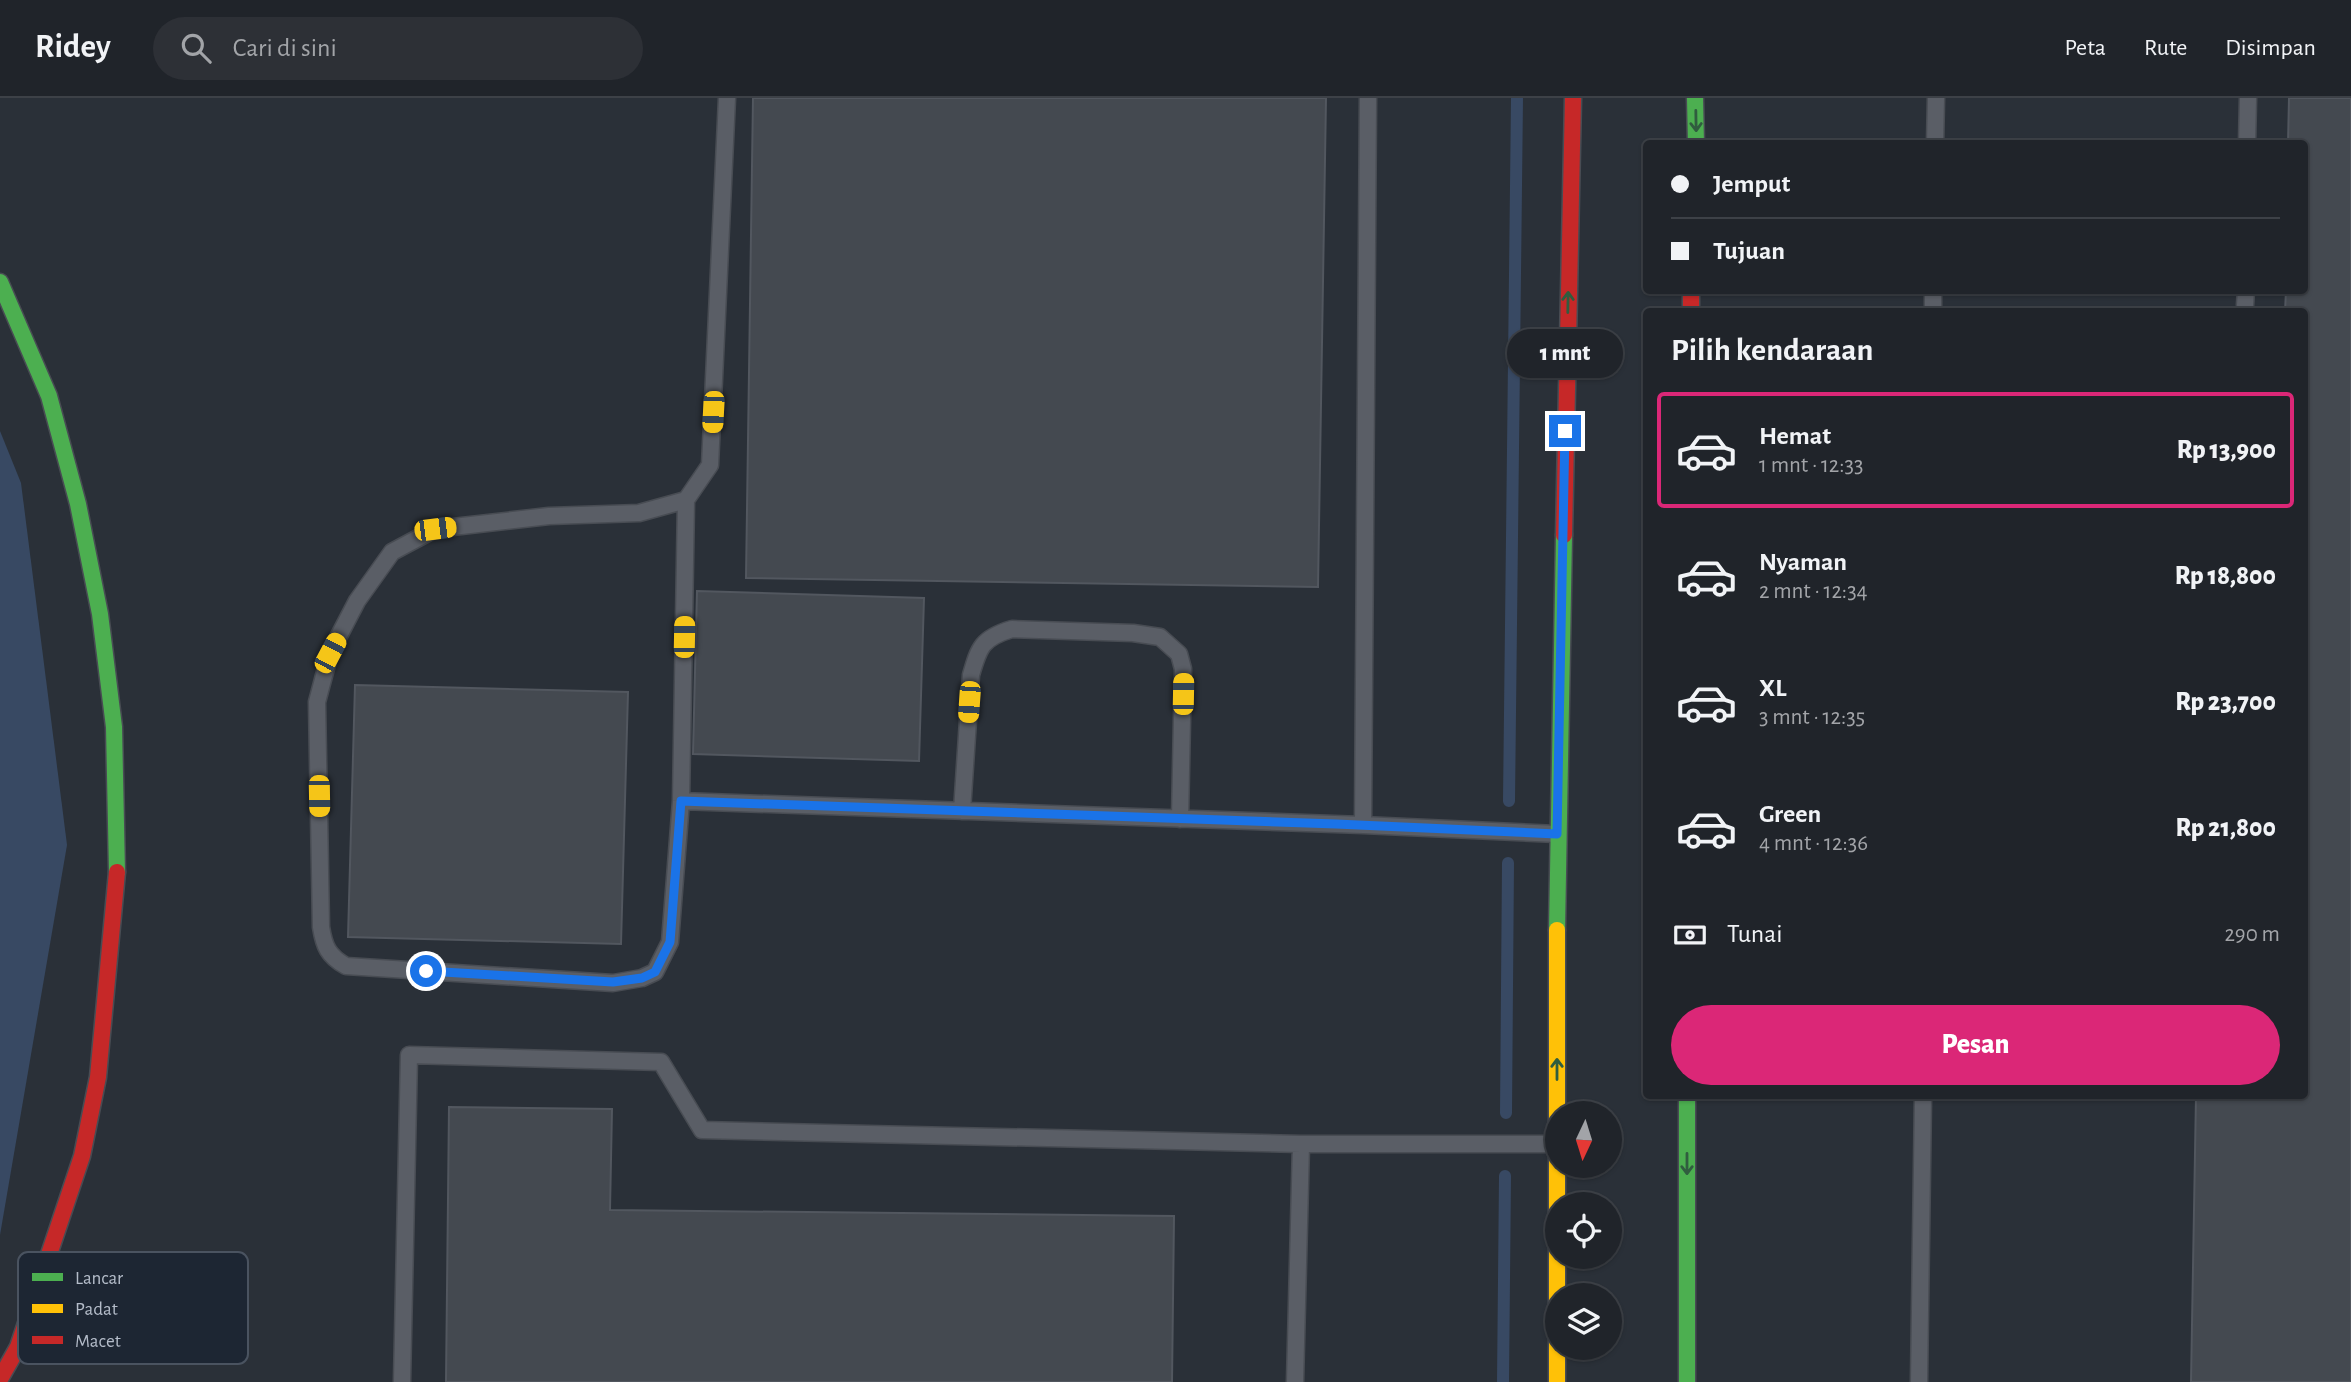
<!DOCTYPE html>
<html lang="id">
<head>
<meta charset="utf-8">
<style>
  :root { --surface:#20242a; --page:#2d3036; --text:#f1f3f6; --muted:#a2a4a8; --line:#3d4147; --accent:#db2777 }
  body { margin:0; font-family:"Alegreya Sans",sans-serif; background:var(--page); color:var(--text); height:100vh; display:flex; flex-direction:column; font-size:26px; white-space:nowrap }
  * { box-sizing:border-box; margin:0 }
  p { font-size:23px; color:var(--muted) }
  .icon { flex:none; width:38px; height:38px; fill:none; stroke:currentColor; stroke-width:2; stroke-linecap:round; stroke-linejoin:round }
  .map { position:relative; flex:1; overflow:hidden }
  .panel { position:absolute; left:1643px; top:210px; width:665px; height:791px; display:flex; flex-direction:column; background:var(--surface); border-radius:7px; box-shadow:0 2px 5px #0004,0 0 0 2px var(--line) }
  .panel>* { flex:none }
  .top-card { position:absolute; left:1643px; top:42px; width:665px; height:154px; border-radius:7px; box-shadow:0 2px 5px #0004,0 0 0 2px var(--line); display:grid; align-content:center; height:154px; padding:0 28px; background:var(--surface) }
  .needle { width:46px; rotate:184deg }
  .tools { position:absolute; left:1545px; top:1003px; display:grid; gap:14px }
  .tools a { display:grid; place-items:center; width:77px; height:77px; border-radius:50%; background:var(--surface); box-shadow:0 2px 5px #0004,0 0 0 2px var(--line); font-size:35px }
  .end { position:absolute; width:32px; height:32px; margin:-16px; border:9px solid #1a73e8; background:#fff; box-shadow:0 0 0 4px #fff }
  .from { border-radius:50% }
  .bubble { position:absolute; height:49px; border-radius:24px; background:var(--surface); box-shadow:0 2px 5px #0004,0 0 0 2px var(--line); font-size:23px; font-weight:800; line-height:49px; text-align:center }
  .car { position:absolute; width:21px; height:42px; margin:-21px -10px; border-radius:9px; box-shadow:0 0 5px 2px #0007; background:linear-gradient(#f5c518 24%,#345 0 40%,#f5c518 0 76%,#345 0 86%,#f5c518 0) }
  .top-card b { display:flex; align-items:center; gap:24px; height:66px; font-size:26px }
  .top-card b+b { border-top:2px solid var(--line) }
  .top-card i { width:18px; height:18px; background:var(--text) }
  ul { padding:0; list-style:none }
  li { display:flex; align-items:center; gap:21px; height:116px; margin:0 14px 10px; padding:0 14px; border:4px solid transparent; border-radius:7px }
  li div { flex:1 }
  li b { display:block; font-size:26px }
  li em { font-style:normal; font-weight:800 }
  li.on { border-color:var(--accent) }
  li>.icon { width:63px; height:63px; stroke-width:1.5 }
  h2 { padding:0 28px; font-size:32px; line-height:84px }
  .pay { display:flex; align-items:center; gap:18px; height:77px; padding:0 28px; font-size:26px }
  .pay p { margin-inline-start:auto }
  .button { display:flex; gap:14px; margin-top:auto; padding:14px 28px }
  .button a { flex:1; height:80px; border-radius:42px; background:var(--accent); color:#fff; font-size:28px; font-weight:800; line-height:80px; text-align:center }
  header { display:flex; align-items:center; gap:42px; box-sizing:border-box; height:98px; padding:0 35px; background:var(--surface); border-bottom:2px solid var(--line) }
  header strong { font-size:33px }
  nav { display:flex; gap:38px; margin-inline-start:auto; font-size:24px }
  .search { width:490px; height:63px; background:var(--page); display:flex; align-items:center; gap:18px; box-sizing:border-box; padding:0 24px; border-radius:38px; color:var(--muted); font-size:26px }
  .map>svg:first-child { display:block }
</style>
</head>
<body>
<header>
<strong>Ridey</strong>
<div class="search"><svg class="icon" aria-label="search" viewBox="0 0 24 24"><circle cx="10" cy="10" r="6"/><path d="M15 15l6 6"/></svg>Cari di sini</div>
<nav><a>Peta</a><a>Rute</a><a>Disimpan</a></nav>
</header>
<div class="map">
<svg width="2351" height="1284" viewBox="0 0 2351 1284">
  <rect width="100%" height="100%" fill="#2a3038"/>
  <path fill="#384963" d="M0,333l21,52 46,362 -67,390z"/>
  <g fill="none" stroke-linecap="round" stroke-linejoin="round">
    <path stroke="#384963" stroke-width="12" d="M1509,703l8,-703
      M1506,1015l2,-250
      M1503,1284l2,-206"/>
  </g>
  <path fill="#444950" stroke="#52575f" stroke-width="2" d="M753,0h573l-8,489 -572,-9z
    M2289,0h62v1284h-160l5,-286h109v-784h-20l1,-22h19v-146h-17z
    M697,493l227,7 -5,163 -226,-7z
    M355,587l273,7 -7,252 -273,-7z
    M449,1009l163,2 -2,101 564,6 -2,166h-726z"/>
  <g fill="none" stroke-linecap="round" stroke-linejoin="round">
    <g stroke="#484c53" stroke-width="19">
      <path id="lane" d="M1935,46l1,-46
        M2247,46l1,-46
        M2245,207l1,-15
        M1933,214v-22
        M686,402l-5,301 -11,141 -15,30 -13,6 -29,5 -267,-17c-18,-10 -22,-20 -25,-39l-4,-225 13,-49 27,-52 35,-49 43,-23 114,-13 90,-3 47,-13 24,-35 17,-367
        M681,703l682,24 194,9
        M962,713l9,-136c8,-28 11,-37 41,-46l121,4 27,4 19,17 4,15 -3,150
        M1363,727l5,-727
        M402,1284l7,-327 252,7 41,68 599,14h256
        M1295,1284l6,-238
        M1919,1284l4,-286"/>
    </g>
    <g stroke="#484c53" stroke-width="19">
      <path id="fast" d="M1695,0l1,46
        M0,184l49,114 29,108 22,110 14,113 3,145
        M1557,832l7,-395
        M1687,998v286"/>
    </g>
    <g stroke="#484c53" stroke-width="19">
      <path id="slow" d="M1557,832v452"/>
    </g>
    <g stroke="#484c53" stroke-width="19">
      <path id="jam" d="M1691,192v22
        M1564,437l9,-437
        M0,1281l18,-32 64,-191 16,-79 19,-205"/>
    </g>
    <use href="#lane" stroke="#5a5e66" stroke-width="16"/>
    <use href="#fast" stroke="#4caf50" stroke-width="16"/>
    <use href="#slow" stroke="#ffc107" stroke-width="16"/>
    <use href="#jam" stroke="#c62828" stroke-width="16"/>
  </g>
  <defs><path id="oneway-shaft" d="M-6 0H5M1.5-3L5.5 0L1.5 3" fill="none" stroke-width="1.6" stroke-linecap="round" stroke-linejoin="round" transform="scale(1.75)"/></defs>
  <g stroke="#305d3f">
    <use href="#oneway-shaft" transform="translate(1696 23) rotate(89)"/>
    <use href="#oneway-shaft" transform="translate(1568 204) rotate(-89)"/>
    <use href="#oneway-shaft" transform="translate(1557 971) rotate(-90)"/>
    <use href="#oneway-shaft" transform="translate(1687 1066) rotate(90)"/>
  </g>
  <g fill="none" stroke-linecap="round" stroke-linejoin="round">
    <path stroke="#1a73e8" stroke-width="9" d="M426,873l187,11 29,-4 13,-6 15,-30 11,-141 655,23 221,10 8,-403"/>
  </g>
  <rect x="18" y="1154" width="230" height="112" rx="10" fill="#1d2633" stroke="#4a5360" stroke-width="2"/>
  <rect x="32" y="1175" width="31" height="8" fill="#4caf50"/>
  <rect x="32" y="1206" width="31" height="9" fill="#ffc107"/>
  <rect x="32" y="1238" width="31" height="8" fill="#c62828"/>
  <g font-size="19" fill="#b4bcc9">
    <text x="75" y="1186">Lancar</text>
    <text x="75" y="1217">Padat</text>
    <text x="75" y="1249">Macet</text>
  </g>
</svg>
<div class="tools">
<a><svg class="needle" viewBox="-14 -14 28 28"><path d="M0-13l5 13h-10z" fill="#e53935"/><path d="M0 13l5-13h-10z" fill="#a2a4a8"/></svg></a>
<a><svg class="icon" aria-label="locate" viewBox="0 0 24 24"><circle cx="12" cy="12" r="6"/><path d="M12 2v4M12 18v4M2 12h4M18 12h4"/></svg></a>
<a><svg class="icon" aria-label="layers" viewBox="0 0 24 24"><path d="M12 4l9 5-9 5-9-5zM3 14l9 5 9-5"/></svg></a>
</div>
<i class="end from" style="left:426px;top:873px"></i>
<i class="end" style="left:1565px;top:333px"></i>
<div class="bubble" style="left:1507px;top:231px;width:116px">1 mnt</div>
<i class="car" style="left:713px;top:314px;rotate:183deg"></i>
<i class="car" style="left:435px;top:431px;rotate:83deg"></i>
<i class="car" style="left:684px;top:539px;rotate:1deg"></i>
<i class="car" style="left:330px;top:555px;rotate:28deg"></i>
<i class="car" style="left:1183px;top:596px;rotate:1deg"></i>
<i class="car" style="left:969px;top:604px;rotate:184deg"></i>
<i class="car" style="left:319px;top:698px;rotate:179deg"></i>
<div class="top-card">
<b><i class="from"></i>Jemput</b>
<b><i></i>Tujuan</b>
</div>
<section class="panel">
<h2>Pilih kendaraan</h2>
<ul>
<li class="on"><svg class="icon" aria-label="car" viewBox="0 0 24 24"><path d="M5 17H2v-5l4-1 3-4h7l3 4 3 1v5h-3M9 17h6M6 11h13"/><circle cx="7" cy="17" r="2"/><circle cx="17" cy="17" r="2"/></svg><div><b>Hemat</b><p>1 mnt · 12:33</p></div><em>Rp 13,900</em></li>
<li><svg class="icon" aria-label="car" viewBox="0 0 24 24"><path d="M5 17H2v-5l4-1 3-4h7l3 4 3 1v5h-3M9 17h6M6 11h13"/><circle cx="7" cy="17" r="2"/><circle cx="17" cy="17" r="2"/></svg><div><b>Nyaman</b><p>2 mnt · 12:34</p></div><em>Rp 18,800</em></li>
<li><svg class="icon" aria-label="car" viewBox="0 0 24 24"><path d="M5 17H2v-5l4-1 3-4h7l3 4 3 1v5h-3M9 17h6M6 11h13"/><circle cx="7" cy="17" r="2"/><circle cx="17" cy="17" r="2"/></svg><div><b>XL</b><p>3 mnt · 12:35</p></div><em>Rp 23,700</em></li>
<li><svg class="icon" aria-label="car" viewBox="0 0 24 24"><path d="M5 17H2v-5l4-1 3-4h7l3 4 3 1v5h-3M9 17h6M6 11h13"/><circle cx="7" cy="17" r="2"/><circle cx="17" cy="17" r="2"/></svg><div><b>Green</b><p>4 mnt · 12:36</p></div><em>Rp 21,800</em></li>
</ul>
<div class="pay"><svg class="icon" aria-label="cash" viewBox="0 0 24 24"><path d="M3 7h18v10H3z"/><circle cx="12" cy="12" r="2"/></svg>Tunai<p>290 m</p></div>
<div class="button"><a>Pesan</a></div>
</section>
</div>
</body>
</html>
